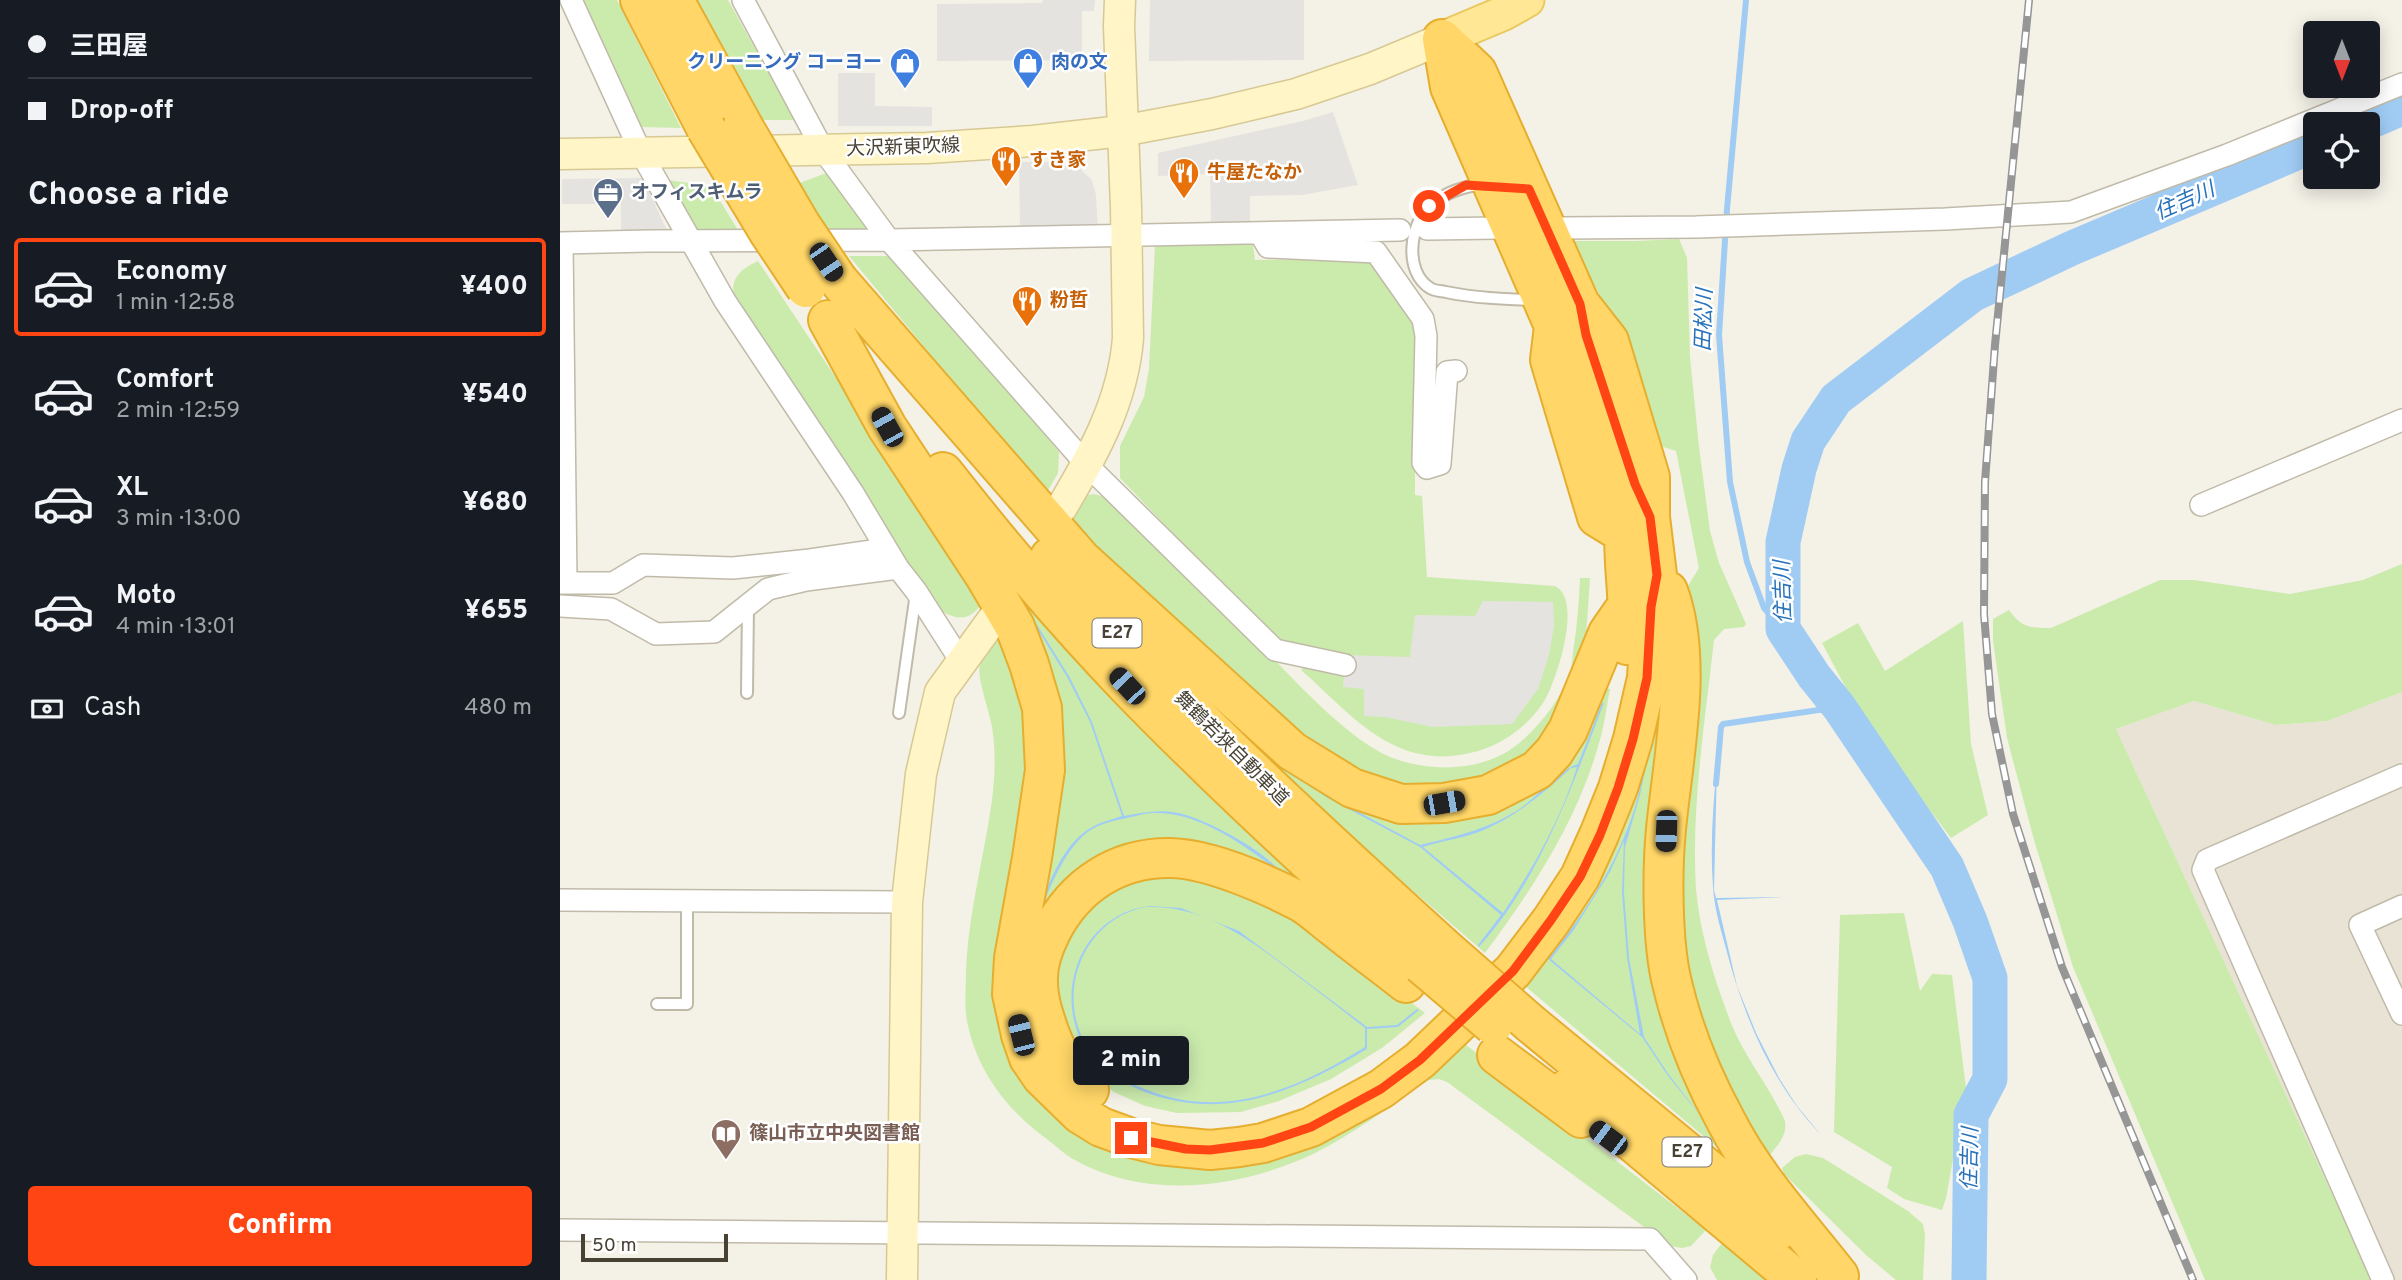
<!DOCTYPE html>
<html lang="en">
<head>
<meta charset="utf-8">
<style>
  :root { --surface:#171b24; --page:#242831; --text:#f1f3f6; --muted:#9ea1a6; --line:#363941; --accent:#ff4513 }
  body { margin:0; font-family:Overpass,"Noto Sans JP",sans-serif; background:var(--page); color:var(--text); height:100vh; display:flex; flex-direction:column; font-size:26px; white-space:nowrap }
  * { box-sizing:border-box; margin:0 }
  p { font-size:23px; color:var(--muted) }
  .icon { flex:none; width:38px; height:38px; fill:none; stroke:currentColor; stroke-width:2; stroke-linecap:round; stroke-linejoin:round }
  .map { position:relative; flex:1; overflow:hidden }
  .side { display:flex; flex-direction:column; background:var(--surface); width:560px }
  .side>* { flex:none }
  .top-card { display:grid; align-content:center; height:154px; padding:0 28px; background:var(--surface) }
  .needle { width:46px; rotate:180deg }
  .tools { position:absolute; left:1743px; top:21px; display:grid; gap:14px }
  .tools a { display:grid; place-items:center; width:77px; height:77px; border-radius:7px; background:var(--surface); box-shadow:0 4px 18px #0003; font-size:35px }
  .scale { position:absolute; left:21px; bottom:18px; width:147px; box-sizing:border-box; padding-left:7px; border:4px solid #484235; border-top:0; font-size:19px; line-height:24px; white-space:nowrap; color:#484235; -webkit-text-stroke:5px #fff; paint-order:stroke }
  .end { position:absolute; width:32px; height:32px; margin:-16px; border:9px solid #ff4513; background:#fff; box-shadow:0 0 0 4px #fff }
  .from { border-radius:50% }
  .bubble { position:absolute; height:49px; border-radius:7px; background:var(--surface); box-shadow:0 4px 18px #0003; font-size:23px; font-weight:800; line-height:49px; text-align:center }
  .car { position:absolute; width:21px; height:42px; margin:-21px -10px; border-radius:9px; box-shadow:0 0 5px 2px #0007; background:linear-gradient(#222 24%,#8ab4d8 0 40%,#222 0 76%,#8ab4d8 0 86%,#222 0) }
  .top-card b { display:flex; align-items:center; gap:24px; height:66px; font-size:26px }
  .top-card b+b { border-top:2px solid var(--line) }
  .top-card i { width:18px; height:18px; background:var(--text) }
  ul { padding:0; list-style:none }
  li { display:flex; align-items:center; gap:21px; height:98px; margin:0 14px 10px; padding:0 14px; border:4px solid transparent; border-radius:7px }
  li div { flex:1 }
  li b { display:block; font-size:26px }
  li em { font-style:normal; font-weight:800 }
  li.current { border-color:var(--accent) }
  li>.icon { width:63px; height:63px; stroke-width:1.5 }
  h2 { padding:0 28px; font-size:32px; line-height:84px }
  .pay { display:flex; align-items:center; gap:18px; height:77px; padding:0 28px; font-size:26px }
  .pay p { margin-inline-start:auto }
  .cta { display:flex; gap:14px; margin-top:auto; padding:14px 28px }
  .cta a { flex:1; height:80px; border-radius:7px; background:var(--accent); color:#fff; font-size:28px; font-weight:800; line-height:80px; text-align:center }
  main { display:flex; flex:1; min-height:0 }
  .map>svg:first-child { display:block }
</style>
</head>
<body>
<main>
<section class="side">
<div class="top-card">
<b><i class="from"></i>三田屋</b>
<b><i></i>Drop-off</b>
</div>
<h2>Choose a ride</h2>
<ul>
<li class="current"><svg class="icon" aria-label="car" viewBox="0 0 24 24"><path d="M5 17H2v-5l4-1 3-4h7l3 4 3 1v5h-3M9 17h6M6 11h13"/><circle cx="7" cy="17" r="2"/><circle cx="17" cy="17" r="2"/></svg><div><b>Economy</b><p>1 min · 12:58</p></div><em>¥400</em></li>
<li><svg class="icon" aria-label="car" viewBox="0 0 24 24"><path d="M5 17H2v-5l4-1 3-4h7l3 4 3 1v5h-3M9 17h6M6 11h13"/><circle cx="7" cy="17" r="2"/><circle cx="17" cy="17" r="2"/></svg><div><b>Comfort</b><p>2 min · 12:59</p></div><em>¥540</em></li>
<li><svg class="icon" aria-label="car" viewBox="0 0 24 24"><path d="M5 17H2v-5l4-1 3-4h7l3 4 3 1v5h-3M9 17h6M6 11h13"/><circle cx="7" cy="17" r="2"/><circle cx="17" cy="17" r="2"/></svg><div><b>XL</b><p>3 min · 13:00</p></div><em>¥680</em></li>
<li><svg class="icon" aria-label="car" viewBox="0 0 24 24"><path d="M5 17H2v-5l4-1 3-4h7l3 4 3 1v5h-3M9 17h6M6 11h13"/><circle cx="7" cy="17" r="2"/><circle cx="17" cy="17" r="2"/></svg><div><b>Moto</b><p>4 min · 13:01</p></div><em>¥655</em></li>
</ul>
<div class="pay"><svg class="icon" aria-label="cash" viewBox="0 0 24 24"><path d="M3 7h18v10H3z"/><circle cx="12" cy="12" r="2"/></svg>Cash<p>480 m</p></div>
<div class="cta"><a>Confirm</a></div>
</section>
<div class="map">
<svg width="1842" height="1280" viewBox="0 0 1842 1280">
  <rect width="100%" height="100%" fill="#f4f1e7"/>
  <path fill="#e8e3d4" d="M1842,692v588h-30l-256,-551 78,-28 82,24 51,-4z"/>
  <path fill="#cbebad" d="M20,0h37l64,128 -41,-1z
    M137,0h31l67,120h-35z
    M269,172l39,49 1,12 -38,1 -34,-50z
    M107,180l44,6 30,49h-44z
    M1119,239l8,19 3,99 9,90 11,84 9,32 27,61 -2,3 -20,2 -10,11c-9,82 -23,167 -18,249 4,46 19,92 35,134 14,35 39,64 54,98 2,15 -6,22 -15,34l-17,-23 -28,-51 -20,-44 -17,-57 -11,-69 9,-322 13,-21 -23,-117 -28,-9c-21,-68 -35,-147 -84,-201h71z
    M595,245h98l2,15 113,-1 6,2 45,64 -4,114v56l7,1 5,81 128,9c26,13 5,80 -4,101 -4,11 -12,23 -20,31 -33,36 -89,49 -133,29 -37,-16 -67,-51 -97,-77l4,-4 -28,-24 -157,-164v-32l24,-49 5,-28z
    M289,256h46l164,196 -1,21 -12,21z
    M198,261l226,339c-13,21 -25,22 -46,9l-203,-308c-6,-22 4,-31 23,-40z
    M534,494l14,4c50,46 98,93 146,141 35,35 91,99 136,118 43,17 100,15 135,-19 18,-17 33,-36 43,-60 4,-7 4,-17 5,-26 4,-25 6,-49 7,-74h10l-4,59 -37,102 -69,46 -60,7 -65,-17 -114,-85 -173,-171 15,-23z
    M1842,564v128l-75,29 -51,4 -82,-24 -78,28 256,551h-167l-132,-313 -39,-127 -27,-102 -14,-97v-22l16,-9c13,18 21,18 42,18l109,-48h34l96,14 73,-14z
    M455,594l89,97 77,79 126,119 -121,-43 -146,79 4,-63z
    M1403,621l8,123 17,71 -37,23 -85,-112 -44,-83 36,-20 27,48z
    M442,628l28,81 -14,349 172,104 273,-121 245,189 -15,16 -9,2 -12,-2 -223,-164 -8,-3 -10,1c-37,24 -76,55 -116,74 -72,34 -167,47 -240,5 -9,-5 -17,-13 -25,-19 -41,-30 -71,-68 -81,-119 -3,-16 -1,-32 -1,-48 2,-59 18,-115 26,-173 3,-24 4,-48 0,-73 -2,-14 -16,-52 -12,-62 4,-13 15,-25 22,-37z
    M599,649l110,95 197,67 139,-123 5,1c-3,15 -5,32 -9,47 -21,81 -67,151 -116,217l-96,-83 -130,-120z
    M1104,674l-14,172 83,315 -214,-180z
    M620,872l85,27 74,49 86,65 -43,35 -51,31 -52,22 -38,11 -64,1 -32,-7 -31,-14 -25,-18 -15,-19 -22,-61 12,-59 18,-26 44,-28z
    M1344,913l16,78 12,-17 20,1 14,113 -20,110 -4,12 -38,-11 -17,-11 5,-21 -58,-35 6,-217z
    M1246,1154l17,4 85,53 15,13 2,11 -2,45h-27l-30,-25 -82,-81 -2,-6 13,-11z
    M1162,1243l49,37h-54l-7,-13 3,-12z"/>
  <path fill="#e5e3df" d="M483,0h52l-1,11h-12v49l-145,1v-57l105,-1z
    M590,0h154v60l-155,1z
    M278,73h37v33l57,1v19h-94z
    M773,112l25,73 -56,10 -52,1v29l-39,-1 -1,-50 -52,2v-23l145,-32z
    M459,162h29l31,6 13,12 4,15 2,34h-78z
    M83,178l25,55 -47,1v-30h-59v-25z
    M923,601l70,1 1,23 -5,30 -11,34 -26,35 -79,3 -48,-10 -21,-1v-27l-21,-2 3,-32 64,2 5,-42 60,1z"/>
  <path fill="#a0ccf4" fill-rule="evenodd" d="M469,612l40,64 23,46 32,94c18,-3 36,-7 54,-3 26,5 88,38 102,59 -36,-26 -79,-60 -126,-59 -9,0 -18,3 -27,5 -15,3 -33,7 -44,18 -22,21 -33,53 -45,80l-2,-1c13,-31 27,-75 60,-90 8,-4 18,-6 26,-9l-32,-94 -23,-45 -39,-63z
    M1097,702h2l-19,93 -15,52 -1,45 5,66 15,79 25,38 34,44 -35,-43 -26,-39 -94,-78c40,-49 75,-104 91,-166 7,-30 12,-61 18,-91zM1064,841l-2,51 5,66 13,76 -89,-75 22,-28 37,-59z
    M1042,703h2c-33,85 -63,175 -125,244l-1,-2 23,-30 -81,-68 -94,-50 -26,-19 27,17 93,50c37,-9 65,-15 98,-35 17,-11 44,-42 60,-46zM1017,767c-16,52 -44,101 -74,146l-80,-66c17,-6 36,-8 53,-14 37,-14 67,-39 95,-65z
    M1157,764l-3,126 2,8 67,-1 -66,3 20,86 20,49 22,43 18,28 24,29c-50,-52 -78,-120 -96,-190 -5,-18 -11,-39 -12,-58 -3,-41 0,-82 4,-123z
    M590,906l31,2 58,23 128,96 30,-2 20,-16 2,1 -21,17 -31,2v20c-69,41 -141,74 -222,43 -19,-8 -40,-18 -53,-34 -44,-56 -14,-144 58,-152zM586,907c59,-2 105,33 150,68 23,17 46,35 69,53v19c-66,41 -138,73 -215,44 -16,-6 -35,-14 -47,-25 -54,-50 -30,-145 43,-159z"/>
  <g fill="none" stroke-linecap="round" stroke-linejoin="round">
    <path stroke="#a0ccf4" stroke-width="6" d="M1186,0l-19,209 -8,126 11,147 17,80 17,46 19,21
      M1156,784l5,-57 2,-3 116,-17"/>
    <path stroke="#a0ccf4" stroke-width="35" d="M1805,124l37,-16
      M1409,1280l2,-165 19,-36v-101l-20,-57 -23,-54 -108,-160 -25,-31 -31,-47v-87l16,-73 9,-28 28,-42 136,-104 100,-47 243,-103"/>
    <g stroke="#c0baa9" stroke-width="14">
      <path id="lane" d="M924,185c-19,0 -40,8 -54,21 -21,19 -26,66 0,82 4,3 12,3 16,4 29,6 58,7 87,8
        M187,693l1,-88
        M339,713l17,-120
        M97,1004h30v-103"/>
    </g>
    <g stroke="#c0baa9" stroke-width="24">
      <path id="street" d="M11,0l70,153 84,148 128,192 45,75 18,23 46,72
        M183,0l80,150 66,90 198,225 188,185 70,15
        M1001,228l135,-1 249,-8 126,-7 156,-57 175,-71
        M867,229l72,-1
        M700,233l8,14 108,5 47,67 3,17 -3,127 4,5 13,-4 7,-92 9,-1
        M0,243l89,-2 240,-1 511,-10
        M1641,505l201,-85
        M0,583h6l-4,-340
        M6,583h47l30,-18 90,3 77,-8 76,-11
        M0,606l51,3 45,25 58,-2 54,-43 38,-9 92,-12
        M0,900l347,2
        M1842,906l-42,19 42,89
        M0,1230l1090,9 36,41
        M1823,1280l-180,-410 4,-10 195,-85"/>
    </g>
    <g stroke="#d7c994" stroke-width="33">
      <path id="secondary" d="M0,154l367,-6 106,-7 89,-10 90,-17 84,-20 74,-25 72,-30
        M502,507c32,-54 61,-106 66,-169l-2,-131 -7,-181 1,-26
        M342,1280l5,-378 14,-128 19,-82 53,-73"/>
    </g>
    <g stroke="#eac95f" stroke-width="37">
      <path id="primary" d="M882,39l62,-26 23,-13"/>
    </g>
    <g stroke="#e6ae2f" stroke-width="42">
      <path id="highway" d="M80,0l66,128
        M114,0l69,126
        M882,39l8,48 104,239 7,24
        M278,280l243,279 211,192 60,37 49,16 43,-1 44,-8 49,-25 17,-18 14,-22 40,-97 18,-26
        M268,320l59,107 98,149 30,51 14,37 13,44 3,62 -13,88 -18,100 -2,36 9,41 8,23 13,19 38,37 21,13 30,11 28,7 51,5 29,-3 24,-4 48,-16 70,-38 39,-29 93,-89 38,-50 29,-44 19,-42 19,-47 15,-49 14,-61 4,-71 6,-32 -7,-58v-40l-41,-136 -29,-37 -103,-232 -35,-33
        M994,326l23,27 50,156c-8,45 5,90 0,136
        M994,326l-4,34 47,157 26,16
        M383,472c58,74 119,146 184,214 94,97 194,188 294,278
        M490,557c118,140 255,264 391,388
        M1108,591c26,68 5,167 -2,238 -4,41 -4,114 6,154 11,47 31,96 54,138 29,57 74,105 113,155
        M971,1024l250,205
        M937,1055l84,63
        M1008,1088l229,192
        M529,1090c-19,-14 -31,-35 -39,-56 -6,-17 -12,-34 -12,-52 -1,-18 5,-34 13,-50 24,-47 67,-75 120,-74 39,1 95,26 130,44 12,7 23,18 34,26 24,19 48,37 71,55"/>
    </g>
    <use href="#lane" stroke="#fff" stroke-width="10"/>
    <use href="#street" stroke="#fff" stroke-width="21"/>
    <use href="#secondary" stroke="#fff5c6" stroke-width="30"/>
    <use href="#primary" stroke="#ffe795" stroke-width="33"/>
    <use href="#highway" stroke="#ffd667" stroke-width="38"/>
    <g stroke="#969696" stroke-width="8">
      <path id="rail" d="M1469,0l-34,345 -10,137 -1,132 8,100 21,100 49,153 131,313"/>
    </g>
    <use href="#rail" stroke="#fff" stroke-width="5" stroke-dasharray="16" stroke-linecap="butt"/>
    <g stroke="#e6ae2f" stroke-width="42" stroke-linecap="butt">
      <path id="highway-bridge" d="M183,126l58,99 37,55
        M146,128l62,103 38,57
        M881,945l90,79
        M861,964l72,61"/>
    </g>
    <use href="#highway-bridge" stroke="#ffd667" stroke-width="38"/>
  </g>
  <g fill="none" stroke-linecap="round" stroke-linejoin="round">
    <path stroke="#ff4513" stroke-width="9" d="M571,1138l55,11 24,1 53,-7 48,-16 70,-38 39,-29 93,-89 38,-51 29,-43 20,-42 18,-47 15,-49 14,-61 4,-71 6,-32 -7,-58 -15,-33 -49,-149 -6,-31 -51,-115 -63,-4 -37,21"/>
  </g>
  <defs>
    <g id="shop-pin" transform="scale(1.575)"><path d="M0 17L-7.5 6A9.5 9.5 0 1 1 7.5 6Z" fill="#3f7fe0" stroke="#fff"/><path d="M-5-2.5h2.3a2.7 3.5 0 0 1 5.4 0H5L5.5 6h-11ZM-1.5-2.5h3a1.5 2.3 0 0 0-3 0Z" fill="#fff"/></g>
    <g id="restaurant-pin" transform="scale(1.575)"><path d="M0 17L-7.5 6A9.5 9.5 0 1 1 7.5 6Z" fill="#e8710a" stroke="#fff"/><path d="M-5-6h1v4h1v-4h1v4h1v-4h1v5L-1.5 .5V6h-2V.5L-5-1ZM5-6V6H3V1.5H1.5Q1.5-4 5-6Z" fill="#fff"/></g>
    <g id="office-pin" transform="scale(1.575)"><path d="M0 17L-7.5 6A9.5 9.5 0 1 1 7.5 6Z" fill="#5c6f8a" stroke="#fff"/><path d="M-6-3h4V-5.5h4V-3h4V5H-6ZM-1-4.5V-3h2v-1.5ZM-6 0V1H6V0Z" fill="#fff"/></g>
    <g id="library-pin" transform="scale(1.575)"><path d="M0 17L-7.5 6A9.5 9.5 0 1 1 7.5 6Z" fill="#8d6e63" stroke="#fff"/><path d="M-6-4Q-3-5.5-.7-3.5V5Q-3 3-6 4ZM6-4Q3-5.5 .7-3.5V5Q3 3 6 4Z" fill="#fff"/></g>
  </defs>
  <g fill-rule="evenodd">
    <use href="#shop-pin" x="345" y="63"/>
    <use href="#shop-pin" x="468" y="63"/>
    <use href="#restaurant-pin" x="446" y="161"/>
    <use href="#restaurant-pin" x="624" y="173"/>
    <use href="#office-pin" x="48" y="193"/>
    <use href="#restaurant-pin" x="467" y="301"/>
    <use href="#library-pin" x="166" y="1134"/>
  </g>
  <g text-anchor="middle" dominant-baseline="central" stroke-width="5" stroke-linejoin="round" paint-order="stroke">
    <g fill="#fff" stroke="#7f7b72" stroke-width="2">
      <rect x="532.5" y="618.5" width="49" height="29" rx="5"/>
      <rect x="1102.5" y="1137.5" width="49" height="29" rx="5"/>
    </g>
    <g font-size="18" font-weight="bold" fill="#484235">
      <text x="557" y="633">E27</text>
      <text x="1127" y="1152">E27</text>
    </g>
    <g font-size="19" font-weight="bold" fill="#366cbe" stroke="#fff" text-anchor="end">
      <text x="322" y="63">クリーニング コーヨー</text>
      <text x="491" y="63" text-anchor="start">肉の文</text>
    </g>
    <g font-size="19" fill="#484235" stroke="#fff">
      <text transform="translate(343 148) rotate(-2)">大沢新東吹線</text>
      <text transform="translate(671 749) rotate(45)">舞鶴若狭自動車道</text>
    </g>
    <g font-size="19" font-weight="bold" fill="#c56008" stroke="#fff" text-anchor="start">
      <text x="469" y="161">すき家</text>
      <text x="647" y="173">牛屋たなか</text>
      <text x="490" y="301">粉哲</text>
    </g>
    <g font-size="19" font-weight="bold" fill="#4e5e75" stroke="#fff" text-anchor="start">
      <text x="71" y="193">オフィスキムラ</text>
    </g>
    <g font-size="19" font-weight="bold" fill="#785e54" stroke="#fff" text-anchor="start">
      <text x="189" y="1134">篠山市立中央図書館</text>
    </g>
    <g font-size="21" font-style="italic" fill="#2873ba" stroke="#fff">
      <text transform="translate(1625 202) rotate(-24)">住吉川</text>
      <text transform="translate(1145 320) rotate(-88)">田松川</text>
      <text transform="translate(1224 592) rotate(-92)">住吉川</text>
      <text transform="translate(1411 1159) rotate(-89)">住吉川</text>
    </g>
  </g>
</svg>
<div class="tools">
<a><svg class="needle" viewBox="-14 -14 28 28"><path d="M0-13l5 13h-10z" fill="#e53935"/><path d="M0 13l5-13h-10z" fill="#9ea1a6"/></svg></a>
<a><svg class="icon" aria-label="locate" viewBox="0 0 24 24"><circle cx="12" cy="12" r="6"/><path d="M12 2v4M12 18v4M2 12h4M18 12h4"/></svg></a>
</div>
<div class="scale">50 m</div>
<i class="end from" style="left:869px;top:206px"></i>
<i class="end" style="left:571px;top:1138px"></i>
<div class="bubble" style="left:513px;top:1036px;width:116px">2 min</div>
<i class="car" style="left:266px;top:262px;rotate:146deg"></i>
<i class="car" style="left:327px;top:427px;rotate:331deg"></i>
<i class="car" style="left:567px;top:686px;rotate:317deg"></i>
<i class="car" style="left:884px;top:803px;rotate:80deg"></i>
<i class="car" style="left:1106px;top:831px;rotate:182deg"></i>
<i class="car" style="left:461px;top:1035px;rotate:346deg"></i>
<i class="car" style="left:1048px;top:1138px;rotate:307deg"></i>
</div>
</main>
</body>
</html>
